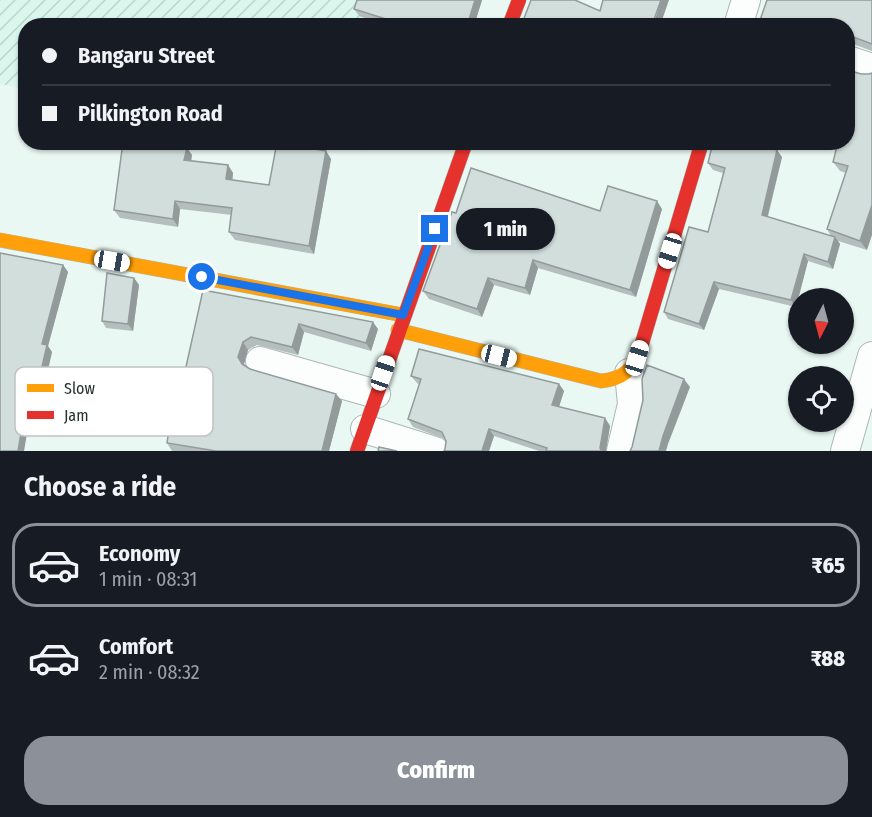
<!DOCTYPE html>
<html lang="en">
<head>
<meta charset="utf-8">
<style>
  :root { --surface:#171b24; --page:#20242c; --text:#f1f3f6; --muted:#9ea1a6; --line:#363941; --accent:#8c9099 }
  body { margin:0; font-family:"Fira Sans Condensed",sans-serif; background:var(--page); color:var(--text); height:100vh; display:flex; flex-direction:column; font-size:22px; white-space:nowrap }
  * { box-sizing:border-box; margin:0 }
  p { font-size:20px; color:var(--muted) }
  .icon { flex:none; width:33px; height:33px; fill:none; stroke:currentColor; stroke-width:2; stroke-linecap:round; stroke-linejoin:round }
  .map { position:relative; height:451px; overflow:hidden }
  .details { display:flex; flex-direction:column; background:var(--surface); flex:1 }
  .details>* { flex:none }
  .top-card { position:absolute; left:18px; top:18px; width:837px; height:132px; border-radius:24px; box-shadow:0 2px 4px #0004; display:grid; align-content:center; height:132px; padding:0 24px; background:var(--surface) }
  .needle { width:39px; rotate:186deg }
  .controls { position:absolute; left:788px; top:288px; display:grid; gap:12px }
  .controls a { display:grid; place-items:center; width:66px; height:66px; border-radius:50%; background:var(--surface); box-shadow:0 2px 4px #0004; font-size:30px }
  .end { position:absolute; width:27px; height:27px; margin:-14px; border:8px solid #1a73e8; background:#fff; box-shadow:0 0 0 3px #fff }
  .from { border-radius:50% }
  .bubble { position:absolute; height:42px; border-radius:21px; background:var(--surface); box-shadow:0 2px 4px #0004; font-size:20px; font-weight:800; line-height:42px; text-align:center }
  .car { position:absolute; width:18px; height:36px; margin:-18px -9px; border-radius:8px; box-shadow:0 0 4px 2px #0007; background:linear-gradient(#fff 24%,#345 0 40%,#fff 0 76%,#345 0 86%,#fff 0) }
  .top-card b { display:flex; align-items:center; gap:21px; height:57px; font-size:22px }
  .top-card b+b { border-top:2px solid var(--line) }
  .top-card i { width:15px; height:15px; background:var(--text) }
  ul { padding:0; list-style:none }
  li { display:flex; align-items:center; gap:18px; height:84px; margin:0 12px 9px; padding:0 12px; border:3px solid transparent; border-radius:24px }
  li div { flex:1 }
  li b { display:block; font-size:22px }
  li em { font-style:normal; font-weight:800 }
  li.selected { border-color:var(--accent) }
  li>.icon { width:54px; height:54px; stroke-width:1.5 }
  h2 { padding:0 24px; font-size:27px; line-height:72px }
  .primary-button { display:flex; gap:12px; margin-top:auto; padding:12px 24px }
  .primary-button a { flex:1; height:69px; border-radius:24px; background:var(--accent); color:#fff; font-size:24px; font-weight:800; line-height:69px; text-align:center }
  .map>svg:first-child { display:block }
</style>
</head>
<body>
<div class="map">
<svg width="872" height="451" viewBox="0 0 872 451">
  <defs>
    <pattern id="industrial-furrows" width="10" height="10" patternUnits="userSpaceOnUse" patternTransform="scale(1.5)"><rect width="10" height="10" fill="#daf7ee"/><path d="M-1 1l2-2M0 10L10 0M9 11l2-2" fill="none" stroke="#bbd4cc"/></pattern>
  </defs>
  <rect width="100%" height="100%" fill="#eaf8f4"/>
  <path fill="url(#industrial-furrows)" d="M0,0h431l-11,25 -394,1 -1,62 -25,-4z
    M319,143l52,-1v1l-4,8z"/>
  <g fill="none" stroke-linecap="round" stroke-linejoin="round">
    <g stroke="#acb8b5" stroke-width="30">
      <path id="street" d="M738,26l8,-26
        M848,60l24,8
        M260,361l116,33
        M365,429l70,22
        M621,451l11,-47 -3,-31
        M845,451l27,-95"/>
    </g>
    <g stroke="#acb8b5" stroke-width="15">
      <path id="slow" d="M0,240l403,75
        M398,330l203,51c21,-2 32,-11 39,-31"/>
    </g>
    <g stroke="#acb8b5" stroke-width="15">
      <path id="jam" d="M509,26l10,-26
        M640,350l62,-208
        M357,451l109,-309"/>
    </g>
    <use href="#street" stroke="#fcfefd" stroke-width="28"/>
    <use href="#slow" stroke="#ff9f0a" stroke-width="14"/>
    <use href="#jam" stroke="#e5322d" stroke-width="14"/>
  </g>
  <path fill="#b4bfbd" d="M357,0h125l-8,26h-84l-31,-10 -5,-7z
    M872,0v51l-19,-7 -5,1v-19z
    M848,142l19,108 -29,-9 2,3 -7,25 -25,-8 -12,46 -77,-18 -15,41 -36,-11 -4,-7 44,-80 15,-59 -10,-3 -5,-7 74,-6 -14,60 63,19 -4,-7 19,-56 -6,-2 -7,-9z
    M187,148l5,7 -1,6 37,4 5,8 -1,7 37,5 57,-34 5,8 -17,95 -79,-14 -6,-8 3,-17 -52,-6 -2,18 -58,-9 -6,-8z
    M662,209l-26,88 -98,-29 -8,27 -36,-10 -12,32 -53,-18 -6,-8 33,-78 144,-2z
    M63,265l5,7 -20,74 4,6 -14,61 -7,-2 -31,40z
    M134,278l5,7 -6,46 -27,-3 -4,-7z
    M203,290l175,39 -7,22 -67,-19 -6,23 -41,-10 -9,5 -4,14 6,5 86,25 6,7 -13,50h-157l-5,-8 11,-40z
    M411,376l148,8 5,7 -5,16 46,11 5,8 -4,25h-67l-45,-15 -5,15h-45l1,-2 1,-8 -1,-2 -32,-12 -5,-8 11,-35 -2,-1z"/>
  <path fill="#929b9a" d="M475,0h7l-8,26h-7z
    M661,0h8l-9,26h-7z
    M187,148l5,7 -2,13 -6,-8z
    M777,150l5,7 -16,65 -4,-7z
    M326,151l5,8 -17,95 -5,-8z
    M228,165l5,8 -1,13 -6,-7z
    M175,201l5,8 -2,18 -5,-8z
    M657,201l5,8 -26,88 -6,-7z
    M872,205v30l-5,15 -7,-9z
    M835,237l5,7 -7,25 -5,-7z
    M804,254l4,7 -12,46 -5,-7z
    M533,260l5,8 -8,27 -5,-7z
    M63,265l5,7 -20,74 4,6 -14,61 -5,-7 9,-62z
    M134,278l5,7 -6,46 -5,-7z
    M488,278l6,7 -12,32 -5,-8z
    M714,282l5,7 -15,41 -5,-6z
    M373,322l5,7 -7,22 -5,-8z
    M299,324l5,8 -6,23 -6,-8z
    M243,342l5,8 -4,14 4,8 -10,-15z
    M684,379l6,8 -22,57 -2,7h-7l4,-15z
    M559,384l5,7 -7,22 -5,-8z
    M336,394l6,7 -13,50h-7z
    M26,404l5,7 -7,40h-6z
    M605,418l5,8 -4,25h-4l-2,-3z
    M489,429l5,7 -5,15h-7z"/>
  <path fill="#d1dedc" stroke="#929b9a" stroke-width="1.5" d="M357,0h118l-8,26h-59l-54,-17z
    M531,0h44l25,11 3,-11h58l-9,25 3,1h-134z
    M767,0h105v44l-24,-9v-9h-90z
    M848,70l13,4h8l3,-1v132l-12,36 -33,-12 21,-63 -15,-4 5,-20h10z
    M123,142h34l30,6 -3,12 44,5 -2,14 43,6 8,-43 49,9 -17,95 -80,-14 3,-24 -57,-7 -2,18 -59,-9z
    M713,142h34l30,8 -15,65 73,22 -7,25 -24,-8 -13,46 -77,-18 -15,42 -35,-12 25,-85 19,5 17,-64 -17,-5z
    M471,168l129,43 8,-25 49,15 -27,89 -97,-30 -8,28 -37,-10 -11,31 -54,-18 29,-79 4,1z
    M0,253l63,12 -21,79 5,1 -14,61 -7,-2 -8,47h-18z
    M107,273l27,5 -6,46 -26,-3z
    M203,290l170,32 -7,21 -67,-19 -7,23 -41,-10 -8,5 -5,15 4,7 8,5 86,25 -14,57h-106l-49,-8 6,-41 5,1z
    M419,349l140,35 -7,21 53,13 -5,30 2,3h-56l1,-3 -58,-19 -7,22h-38l1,-2 1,-8 -4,-9 -34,-13 13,-40 -10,-3z
    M647,365l37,14 -21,57 -4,15h-29l2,-4 11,-47 -1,-21z
    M379,447l18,4h-19z"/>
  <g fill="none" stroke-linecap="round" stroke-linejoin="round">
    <path stroke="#1a73e8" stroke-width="8" d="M202,277l201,38 32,-86"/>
  </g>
  <rect x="15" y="367" width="198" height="69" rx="9" fill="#fff" stroke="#bec2c1" stroke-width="1.5"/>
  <rect x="27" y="384" width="27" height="8" fill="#ff9f0a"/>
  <rect x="27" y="411" width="27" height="8" fill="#e5322d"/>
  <g font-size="16" fill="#26322f">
    <text x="64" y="394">Slow</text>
    <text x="64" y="421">Jam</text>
  </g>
</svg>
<div class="controls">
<a><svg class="needle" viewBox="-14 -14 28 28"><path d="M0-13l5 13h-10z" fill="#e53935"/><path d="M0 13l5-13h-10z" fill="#9ea1a6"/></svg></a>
<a><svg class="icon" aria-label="locate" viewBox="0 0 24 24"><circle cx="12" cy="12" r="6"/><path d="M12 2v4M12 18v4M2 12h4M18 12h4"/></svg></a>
</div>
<i class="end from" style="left:202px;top:277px"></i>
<i class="end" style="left:435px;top:229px"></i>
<div class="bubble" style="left:456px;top:208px;width:99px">1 min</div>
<i class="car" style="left:670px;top:251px;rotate:197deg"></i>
<i class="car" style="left:112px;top:261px;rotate:100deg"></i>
<i class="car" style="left:499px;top:356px;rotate:104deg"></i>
<i class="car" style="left:637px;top:358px;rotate:17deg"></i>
<i class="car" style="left:383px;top:373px;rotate:19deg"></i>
<div class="top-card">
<b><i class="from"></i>Bangaru Street</b>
<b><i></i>Pilkington Road</b>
</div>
</div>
<section class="details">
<h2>Choose a ride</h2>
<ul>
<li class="selected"><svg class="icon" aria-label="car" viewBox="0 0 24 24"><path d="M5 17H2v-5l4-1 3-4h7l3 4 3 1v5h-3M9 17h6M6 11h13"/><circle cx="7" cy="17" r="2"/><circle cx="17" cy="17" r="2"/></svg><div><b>Economy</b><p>1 min · 08:31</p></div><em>₹65</em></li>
<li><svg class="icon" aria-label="car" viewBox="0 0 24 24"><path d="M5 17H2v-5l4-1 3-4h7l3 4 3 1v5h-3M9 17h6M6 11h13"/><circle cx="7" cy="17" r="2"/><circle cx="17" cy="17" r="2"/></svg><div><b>Comfort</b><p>2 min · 08:32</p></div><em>₹88</em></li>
</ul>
<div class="primary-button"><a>Confirm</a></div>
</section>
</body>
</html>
